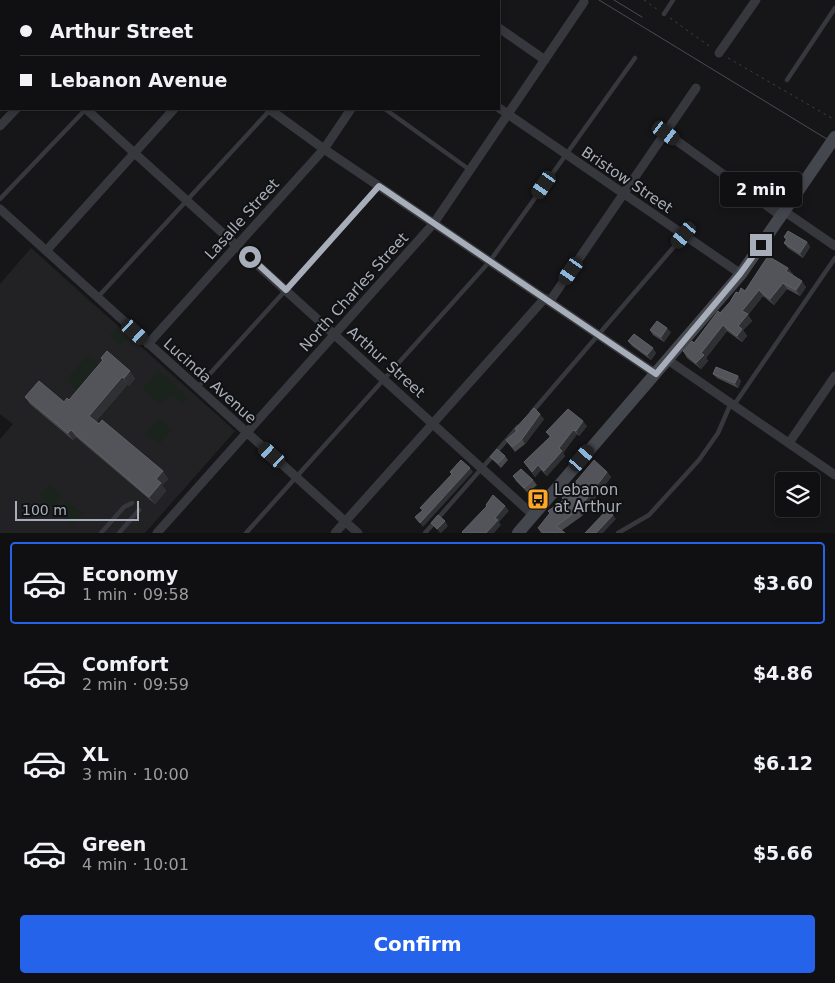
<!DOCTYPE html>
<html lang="en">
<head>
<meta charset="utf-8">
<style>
  :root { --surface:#101012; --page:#1e1e20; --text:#f1f3f6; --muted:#9c9d9f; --line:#303032; --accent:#2563eb }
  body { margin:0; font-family:"DejaVu Sans",sans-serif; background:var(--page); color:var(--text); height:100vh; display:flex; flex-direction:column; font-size:19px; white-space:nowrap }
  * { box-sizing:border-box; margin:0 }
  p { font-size:16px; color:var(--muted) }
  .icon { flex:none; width:28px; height:28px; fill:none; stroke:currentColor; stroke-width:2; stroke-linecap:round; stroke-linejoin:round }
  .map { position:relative; height:533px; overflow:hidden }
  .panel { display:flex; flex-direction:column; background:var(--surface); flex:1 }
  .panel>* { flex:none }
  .guide { position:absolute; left:0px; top:0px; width:500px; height:110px; box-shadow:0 2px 8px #0003,0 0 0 1px var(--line); display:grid; align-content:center; height:110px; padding:0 20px; background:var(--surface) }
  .fabs { position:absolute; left:775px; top:472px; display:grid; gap:10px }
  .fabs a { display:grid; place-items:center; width:45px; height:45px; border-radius:5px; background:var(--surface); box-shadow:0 2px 8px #0003,0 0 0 1px var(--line); font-size:25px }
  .scale { position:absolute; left:15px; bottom:12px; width:124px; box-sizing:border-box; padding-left:5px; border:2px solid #a7aeb9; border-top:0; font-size:14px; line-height:18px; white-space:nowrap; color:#a7aeb9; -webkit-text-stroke:4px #111113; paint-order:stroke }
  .end { position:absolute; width:22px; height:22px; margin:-11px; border:6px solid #a7aeb9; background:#111; box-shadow:0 0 0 2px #111 }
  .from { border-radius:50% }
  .bubble { position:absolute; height:35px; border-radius:5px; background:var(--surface); box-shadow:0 2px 8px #0003,0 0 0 1px var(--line); font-size:16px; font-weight:700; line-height:35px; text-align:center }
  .car { position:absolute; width:15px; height:30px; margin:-15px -8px; border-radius:6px; box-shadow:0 0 4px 1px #0007; background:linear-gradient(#222 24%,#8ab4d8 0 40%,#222 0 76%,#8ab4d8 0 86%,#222 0) }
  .guide b { display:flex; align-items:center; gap:18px; height:48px; font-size:19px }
  .guide b+b { border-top:1px solid var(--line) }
  .guide i { width:12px; height:12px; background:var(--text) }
  ul { padding:9px 0 0; list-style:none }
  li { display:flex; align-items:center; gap:15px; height:82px; margin:0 10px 8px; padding:0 10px; border:2px solid transparent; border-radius:5px }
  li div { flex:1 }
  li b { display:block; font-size:19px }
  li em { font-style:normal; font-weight:700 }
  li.selected { border-color:var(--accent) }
  li>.icon { width:45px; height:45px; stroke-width:1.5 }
  .action { display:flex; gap:10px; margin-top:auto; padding:10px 20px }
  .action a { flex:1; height:58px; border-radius:5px; background:var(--accent); color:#fff; font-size:20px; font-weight:700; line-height:58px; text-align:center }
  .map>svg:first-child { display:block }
</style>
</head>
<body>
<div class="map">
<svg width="835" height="533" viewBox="0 0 835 533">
  <rect width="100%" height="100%" fill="#161618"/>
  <path fill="#222225" d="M31,248l204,183 -90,102h-145v-94l13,-15 -13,-10v-130z"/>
  <path fill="#1b241c" d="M115,329l11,10 -6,7 -11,-10z
    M89,354l10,9 -9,10 7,6 -15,17 -17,-16z
    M158,370l31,28 -7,6 -11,-10 -10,11 -19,-17z
    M159,418l13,12 -13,15 -14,-12z
    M50,484l13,12 -11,11 -13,-12z
    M67,500l16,14 -11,11 -15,-14z"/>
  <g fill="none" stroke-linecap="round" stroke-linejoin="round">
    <path stroke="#3c3f45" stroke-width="1" stroke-dasharray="2.5 4" stroke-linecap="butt" d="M644,0l14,10
      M670,18l42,30
      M728,58l107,62"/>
    <path stroke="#36383d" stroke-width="4.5" d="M108,0l2,1
      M664,14l9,-14
      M787,80l48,-72
      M385,109l85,61
      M0,199l86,-90
      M97,298l173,-188
      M197,388l182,-201
      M734,405l101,-147
      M532,412l152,-177
      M101,533l23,-26 8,-4
      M119,533l20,-23
      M246,533l244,-272 145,-203
      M425,533l93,-106
      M618,533l31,-18 50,-55 19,-27 13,-30"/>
    <path stroke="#36383d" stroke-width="9" d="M220,0l1,1
      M339,0l2,1
      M460,0l2,1
      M270,1l1,-1
      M499,28l46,32
      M719,53l37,-53
      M499,108l242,166
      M86,109l447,406
      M269,109l55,40 332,225
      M0,126l16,-17
      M666,133l115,83
      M0,209l358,324
      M784,211l51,35
      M46,251l128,-142
      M550,301l146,-213
      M148,344l176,-195 27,-40
      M668,360l167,115
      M789,443l46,-67
      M157,533l277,-310 150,-221
      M335,533l210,-235"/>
    <path stroke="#44474e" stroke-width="12" d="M518,533l223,-259 55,-80"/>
    <path stroke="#494c53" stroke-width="1" d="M599,0l236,144
      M614,0l28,17"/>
    <path stroke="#44474e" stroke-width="12" d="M796,194l39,-57"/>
  </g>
  <path fill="#47494d" d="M784,237l23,5 3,5 -7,11 -15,-10 -4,-5 2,-3z
    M788,268l5,6 -1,1 14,12 -6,9 -13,-7 -13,16 -11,-9 -15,19 4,6 -9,9 4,6 -5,6 -15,-11 -21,27 2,3 -7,8 -14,-11 -4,-7 11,-8 45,-50z
    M650,330l21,2 -7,10 -11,-7z
    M628,341l28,12 -5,7 -19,-14z
    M101,358l34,20 -6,8 -1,-2 -32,37 67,50 5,8 -6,6 4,6 -11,13 -79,-67 -3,3 -43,-36 -5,-7 39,5 5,-2 33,-39z
    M713,374l28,7 -3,7 -21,-10z
    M544,419l-19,25 -10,8 -9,-12 10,-9 -1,-2z
    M587,426l-8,10 -2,-2 -14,19 2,3 -18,20 -6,-6 -6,7 -11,-15 26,-25 -4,-5z
    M505,456l3,4 -7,8 -11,-11z
    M607,472l4,5 -29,39 -21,15 4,2h-24l-3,-5 26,-28 -2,-2z
    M513,476l20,4 4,5 -9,8 -12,-12z"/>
  <path fill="#2f3033" d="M807,242l3,5 -7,11 -3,-5z
    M788,268l5,6 -2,3 -5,-6z
    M802,281l4,6 -6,9 -4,-6z
    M783,283l4,6 -13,16 -4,-6z
    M759,290l4,6 -15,19 4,6 -9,9 4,6 -5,6 -5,-6 1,-10 4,-15z
    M723,325l4,6 -21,27 2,3 -7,8 -5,-6 5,-10z
    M667,328l4,4 -7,10 -3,-5z
    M653,348l3,5 -5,7 -4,-5z
    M130,371l5,7 -6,8 -5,-8z
    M738,376l3,5 -3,7 -3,-5z
    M122,377l6,7 -34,39 -5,-7z
    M540,414l4,5 -19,25 -3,-5z
    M583,421l4,5 -8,10 -3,-5z
    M71,430l5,7 -3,3 -5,-7z
    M573,430l4,4 -14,19 2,3 -18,20 -3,-5 15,-23z
    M538,465l3,5 -6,7 -3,-5z
    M470,468l3,4 -50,55 -3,-4z
    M163,471l5,8 -6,6 4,6 -11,13 -6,-7 7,-18z
    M607,472l4,5 -29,39 -4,-6z
    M505,506l4,5 -10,11 2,3 -7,8h-8l9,-15z
    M613,515l3,4 -13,14h-7z
    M445,521l3,5 -7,7h-1l-3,-4z"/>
  <path fill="#525459" stroke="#5f6268" d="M788,231l19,11 -7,11 -16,-10 3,-4 -3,-2z
    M768,256l20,12 -2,3 16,10 -6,9 -13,-7 -13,16 -11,-9 -17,21 6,3 -10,12 4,3 -5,7 -14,-11 -22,28 3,2 -8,8 -13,-12 9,-10 2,2 24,-32 2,2 10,-11 6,-10 3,1 2,-5 4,3z
    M657,321l10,7 -6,9 -11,-7z
    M634,334l19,14 -6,7 -19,-14z
    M107,351l23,20 -6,7 -2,-1 -33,39 10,8 3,-4 61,51 -7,8 5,4 -12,14 -78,-67 -3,3 -43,-36 14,-16 25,21 3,-4 2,2 34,-40 -2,-2z
    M716,367l22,9 -3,7 -22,-9z
    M534,408l6,6 -18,25 -10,8 -6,-7 11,-9 -2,-2z
    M568,409l15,12 -7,10 -3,-1 -14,18 3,3 -18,20 -6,-6 -6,7 -8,-10 27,-26 -5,-4z
    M497,449l8,7 -7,7 -8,-6z
    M461,460l9,8 -50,55 -5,-6 8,-7 -3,-2 32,-34 -2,-2z
    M594,460l13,12 -29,38 -22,16 9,7h-21l-6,-5 12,-15 -2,-2 16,-11 -2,-2z
    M521,469l12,11 -9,8 -11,-12z
    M493,495l12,11 -10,12 3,2 -12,13h-23l-1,-1 25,-26 -1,-1z
    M607,510l6,5 -17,18h-11z
    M438,515l7,6 -8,8 -6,-6z"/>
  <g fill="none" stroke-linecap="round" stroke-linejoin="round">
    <path stroke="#a7aeb9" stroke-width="6" d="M250,257l36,33 93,-104 277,188 84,-100 21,-29"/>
  </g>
  <defs>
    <g id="bus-square" transform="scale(1.125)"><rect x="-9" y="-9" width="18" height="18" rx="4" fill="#ffa827" stroke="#111113"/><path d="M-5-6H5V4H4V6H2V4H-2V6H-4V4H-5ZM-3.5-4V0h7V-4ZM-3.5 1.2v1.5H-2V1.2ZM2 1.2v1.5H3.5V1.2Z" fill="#111"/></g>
  </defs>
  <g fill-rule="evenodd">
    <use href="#bus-square" x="538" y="499"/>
  </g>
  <g text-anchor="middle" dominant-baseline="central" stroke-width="4" stroke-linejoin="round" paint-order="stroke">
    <g font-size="15" fill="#a7aeb9" stroke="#111113">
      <text transform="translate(627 180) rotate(34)">Bristow Street</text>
      <text transform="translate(242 219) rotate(-48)">Lasalle Street</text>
      <text transform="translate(354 292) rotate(-48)">North Charles Street</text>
      <text transform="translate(386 362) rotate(42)">Arthur Street</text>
      <text transform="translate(210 381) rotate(42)">Lucinda Avenue</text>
    </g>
    <g font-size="15" fill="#a7aeb9" stroke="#111113" text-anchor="start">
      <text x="554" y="490">Lebanon<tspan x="554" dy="17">at Arthur</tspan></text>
    </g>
  </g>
</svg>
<div class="fabs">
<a><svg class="icon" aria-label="layers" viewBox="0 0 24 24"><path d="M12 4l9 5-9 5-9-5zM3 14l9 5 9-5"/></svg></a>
</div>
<div class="scale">100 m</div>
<i class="end from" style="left:250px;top:257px"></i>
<i class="end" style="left:761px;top:245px"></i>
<div class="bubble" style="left:720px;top:172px;width:82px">2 min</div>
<i class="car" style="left:666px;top:133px;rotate:126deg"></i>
<i class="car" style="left:544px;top:185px;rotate:215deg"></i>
<i class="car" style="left:684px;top:235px;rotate:220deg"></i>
<i class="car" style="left:571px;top:271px;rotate:215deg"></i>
<i class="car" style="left:135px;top:332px;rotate:132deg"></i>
<i class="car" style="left:272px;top:455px;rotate:312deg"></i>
<i class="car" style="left:582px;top:458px;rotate:41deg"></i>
<div class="guide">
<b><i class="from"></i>Arthur Street</b>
<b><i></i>Lebanon Avenue</b>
</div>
</div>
<section class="panel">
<ul>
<li class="selected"><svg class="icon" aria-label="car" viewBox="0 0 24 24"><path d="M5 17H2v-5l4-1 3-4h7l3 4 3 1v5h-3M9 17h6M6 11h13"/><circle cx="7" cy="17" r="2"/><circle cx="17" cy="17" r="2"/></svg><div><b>Economy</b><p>1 min · 09:58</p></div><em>$3.60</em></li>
<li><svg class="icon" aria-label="car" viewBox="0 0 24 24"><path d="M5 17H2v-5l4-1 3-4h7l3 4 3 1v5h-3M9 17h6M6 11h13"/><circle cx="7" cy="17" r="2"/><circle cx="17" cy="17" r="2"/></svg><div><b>Comfort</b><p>2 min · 09:59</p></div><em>$4.86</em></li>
<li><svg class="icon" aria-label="car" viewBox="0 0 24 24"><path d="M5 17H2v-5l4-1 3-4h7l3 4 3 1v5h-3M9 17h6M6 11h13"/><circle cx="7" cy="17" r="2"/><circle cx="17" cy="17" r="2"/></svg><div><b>XL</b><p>3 min · 10:00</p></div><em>$6.12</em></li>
<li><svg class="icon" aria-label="car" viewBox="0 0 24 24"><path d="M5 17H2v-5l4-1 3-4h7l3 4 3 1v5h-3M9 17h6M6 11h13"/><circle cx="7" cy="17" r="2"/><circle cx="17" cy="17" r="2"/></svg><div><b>Green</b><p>4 min · 10:01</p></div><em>$5.66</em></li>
</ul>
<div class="action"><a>Confirm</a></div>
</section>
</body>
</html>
